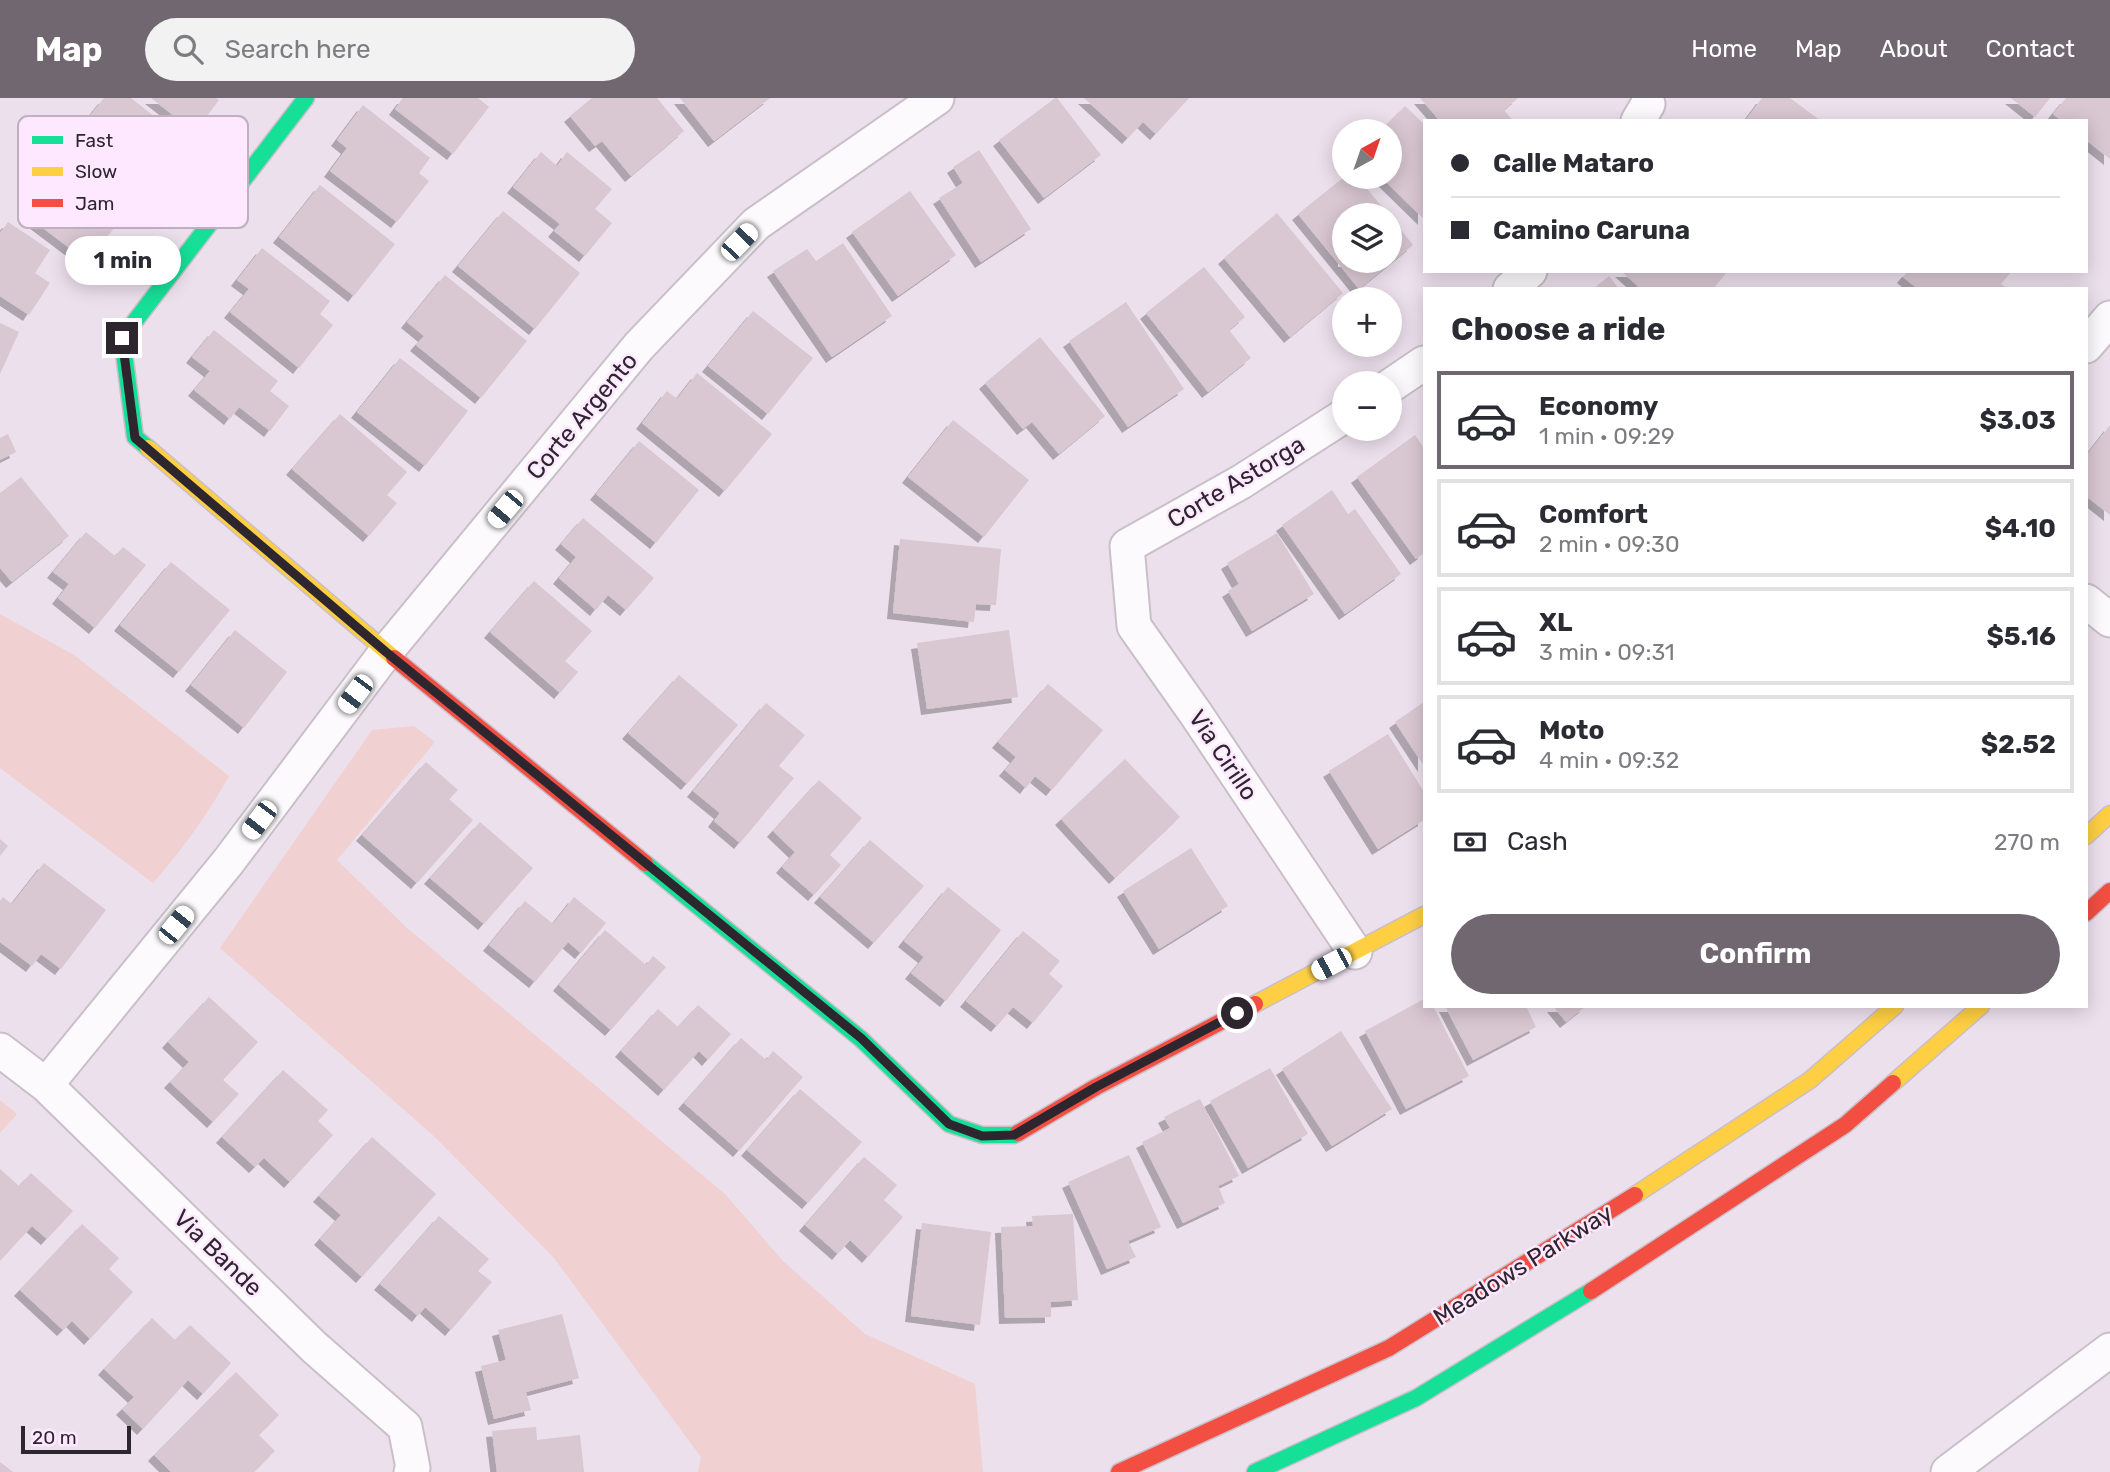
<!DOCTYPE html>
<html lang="en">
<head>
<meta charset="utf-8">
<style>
  :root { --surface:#fff; --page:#f2f2f3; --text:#2b2b33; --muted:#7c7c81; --line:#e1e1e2; --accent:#706771 }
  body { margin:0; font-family:Rubik,sans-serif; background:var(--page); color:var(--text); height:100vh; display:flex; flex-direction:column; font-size:26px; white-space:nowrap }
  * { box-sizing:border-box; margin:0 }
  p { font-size:23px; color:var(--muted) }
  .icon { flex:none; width:38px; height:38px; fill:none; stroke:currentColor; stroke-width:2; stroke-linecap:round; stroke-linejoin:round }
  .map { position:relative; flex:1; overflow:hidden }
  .details { position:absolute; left:1423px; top:189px; width:665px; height:721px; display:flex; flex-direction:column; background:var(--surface); border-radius:0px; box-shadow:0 4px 18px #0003 }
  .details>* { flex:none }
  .hud { position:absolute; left:1423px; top:21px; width:665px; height:154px; border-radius:0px; box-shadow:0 4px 18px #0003; display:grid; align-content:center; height:154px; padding:0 28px; background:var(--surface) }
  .needle { width:46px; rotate:40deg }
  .controls { position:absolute; left:1332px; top:21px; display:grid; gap:14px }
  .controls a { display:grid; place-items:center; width:70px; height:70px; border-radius:50%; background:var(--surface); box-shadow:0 4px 18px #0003; font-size:35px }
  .scale { position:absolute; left:21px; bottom:18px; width:110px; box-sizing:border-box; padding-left:7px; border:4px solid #2e262f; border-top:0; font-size:19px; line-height:24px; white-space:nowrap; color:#2e262f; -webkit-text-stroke:5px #fee8ff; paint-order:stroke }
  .end { position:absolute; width:32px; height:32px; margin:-16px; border:9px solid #2e262f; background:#fff; box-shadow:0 0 0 4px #fff }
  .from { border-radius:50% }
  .bubble { position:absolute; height:49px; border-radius:24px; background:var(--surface); box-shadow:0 4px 18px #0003; font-size:23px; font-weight:700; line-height:49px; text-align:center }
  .car { position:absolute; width:21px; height:42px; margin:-21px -10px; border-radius:9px; box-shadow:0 0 5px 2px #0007; background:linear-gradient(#fff 24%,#345 0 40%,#fff 0 76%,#345 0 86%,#fff 0) }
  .hud b { display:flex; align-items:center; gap:24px; height:66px; font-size:26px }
  .hud b+b { border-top:2px solid var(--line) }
  .hud i { width:18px; height:18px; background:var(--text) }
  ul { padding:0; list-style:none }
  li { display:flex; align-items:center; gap:21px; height:98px; margin:0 14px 10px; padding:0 14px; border:4px solid var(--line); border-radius:0px }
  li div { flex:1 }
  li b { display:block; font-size:26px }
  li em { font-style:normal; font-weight:700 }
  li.active { border-color:var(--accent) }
  li>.icon { width:63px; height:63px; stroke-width:1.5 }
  h2 { padding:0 28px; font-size:32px; line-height:84px }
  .pay { display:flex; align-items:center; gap:18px; height:77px; padding:0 28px; font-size:26px }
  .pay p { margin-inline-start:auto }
  .button { display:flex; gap:14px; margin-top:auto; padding:14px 28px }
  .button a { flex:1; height:80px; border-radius:42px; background:var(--accent); color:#fff; font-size:28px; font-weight:700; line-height:80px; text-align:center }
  header { display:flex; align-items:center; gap:42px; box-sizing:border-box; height:98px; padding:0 35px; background:var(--accent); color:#fff }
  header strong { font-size:33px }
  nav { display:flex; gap:38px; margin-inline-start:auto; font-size:24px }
  .search { width:490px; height:63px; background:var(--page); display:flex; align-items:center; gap:18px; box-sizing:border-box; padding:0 24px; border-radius:38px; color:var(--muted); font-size:26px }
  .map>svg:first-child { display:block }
</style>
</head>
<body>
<header>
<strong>Map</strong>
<div class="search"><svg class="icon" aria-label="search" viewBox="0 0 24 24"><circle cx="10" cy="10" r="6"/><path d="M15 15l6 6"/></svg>Search here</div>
<nav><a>Home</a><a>Map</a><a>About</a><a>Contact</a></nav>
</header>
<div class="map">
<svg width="2110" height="1374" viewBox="0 0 2110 1374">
  <defs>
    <filter id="shadow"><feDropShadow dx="-6" dy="6" stdDeviation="0" flood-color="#0004"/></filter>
  </defs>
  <rect width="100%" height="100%" fill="#ece0ec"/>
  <path fill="#f0d0d1" d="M0,516l74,41 155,121c-21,38 -47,74 -76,107l-153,-115z
    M414,628l21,16 -98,118 70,68 318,266 58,67 82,73 110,50 8,88h-285l3,-15 -147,-199 -118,-120 -216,-190 152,-218z
    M0,1002l17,14 -17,19z"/>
  <path fill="#d9c7d1" filter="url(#shadow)" d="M104,0h27l54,43 -44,56 -71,-56z
    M151,0h65l3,2 -24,32z
    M403,0h75l11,9 -36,47 -58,-45z
    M592,0h65l27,33 -53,45 -29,-35 -7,5 -25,-30z
    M680,0h90l-56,43z
    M1055,0h2l44,57 -57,43 -45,-58z
    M1084,0h105l-33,36 -13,-12 -15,16z
    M1420,0h98l-14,12 9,11h-73z
    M1762,0h28l31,23h-76z
    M2011,0h39l-15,19z
    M2066,0h44v61l-24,-19v-19h-24l-9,-7z
    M363,7l67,53 -11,15 10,8 -32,41 -67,-51 17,-23 -10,-8z
    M1405,8l19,18v95l-43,-42h9v-46h-10z
    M979,52l52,79 -50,33 -42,-64 24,-15 -10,-16z
    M541,54l16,14 10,-14 45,37 -17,20 17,14 -27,33 -31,-25 6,-7 -47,-37z
    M69,63l61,46 -42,55 -61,-46z
    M1344,79h13l32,38h-45v46h46v-45l23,29 -54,44 -61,-75z
    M320,87l75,59 -41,52 -75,-59z
    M910,93l46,64 -58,41 -46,-64z
    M503,113l77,62 -45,56 -77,-63z
    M1277,115l66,80 -53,44 -66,-79z
    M8,124l42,28 -15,23 15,10 -21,32 -29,-19v-63z
    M843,145l49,73 -60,41 -59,-86 34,-22 9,12z
    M262,150l68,53 -10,13 13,11 -34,43 -69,-56 19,-23 -12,-9z
    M1204,169l41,50 -16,13 22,28 -43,34 -62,-79z
    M1621,173h107l-15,18h-72z
    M1908,173h104l-11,13 7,5h-90l-15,-12z
    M445,177l82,66 -46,57 -65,-53 8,-9 -17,-14z
    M1609,178l10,13h-26z
    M1126,204l58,87 -56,38 -59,-86z
    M753,213l60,47 -45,56 -60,-48z
    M0,225l19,9 -19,42z
    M214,232l64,51 -8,10 19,15 -19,25 -31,-24 -9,12 -36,-29 16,-19 -18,-14z
    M1040,239l65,79 -46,38 -27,-32 -9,7 -38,-46z
    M400,260l68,53 -43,55 -68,-54z
    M697,275l75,61 -47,57 -83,-68 25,-32 10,8z
    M340,316l67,58 -20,23 10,8 -28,33 -77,-67z
    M953,322l76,60 -45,57 -76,-60z
    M2110,327v90l-24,-19v-40z
    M8,336l8,18 -16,8v-22z
    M1415,337l9,13v105l-8,6 -59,-82z
    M639,343l60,49 -43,53 -60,-49z
    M21,379l48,59 -57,46 -12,-14v-75z
    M1332,392l16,24 7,-5 46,65 -56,40 -63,-89z
    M583,420l71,60 -28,32 -18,-15 -12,15 -37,-32 17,-21 -15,-13z
    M86,434l29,24 8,-9 23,18 -51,63 -37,-30 11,-14 -16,-12z
    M1277,435l37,61 -62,37 -24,-40 11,-7 -12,-21z
    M900,441l101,10 -5,56 -20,-1 -2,18 -81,-9z
    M171,464l59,48 -51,62 -59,-47z
    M534,483l58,50 -27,30 13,11 -18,21 -70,-61z
    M235,532l52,42 -43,56 -53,-43z
    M1009,532l9,67 -91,12 -10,-66z
    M679,577l59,50 -51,59 -59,-51z
    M1048,586l55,46 -51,60 -17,-14 -9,12 -21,-18 11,-13 -18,-15z
    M1424,604v64l-29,-44z
    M766,605l39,32 -26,31 15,12 -54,65 -26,-22 6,-8 -27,-22z
    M1388,636l36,58v28l-46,29 -49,-78z
    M1125,661l55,58 -65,61 -54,-59z
    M426,664l32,28 -9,9 24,21 -56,63 -55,-48z
    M819,682l43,38 -32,37 11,10 -27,30 -32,-28 13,-15 -22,-21z
    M480,724l53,46 -49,56 -54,-46z
    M0,741l8,7 -8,10z
    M870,742l54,46 -50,57 -54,-46z
    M1191,750l37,58 -69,43 -36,-58z
    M44,765l62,47 -45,59 -20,-15 -9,12 -32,-24v-41l3,-4 9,7z
    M948,789l53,43 -55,71 -35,-28 13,-16 -20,-16z
    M574,799l32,26 -25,30 -13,-11 -33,40 -46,-37 36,-44 28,23z
    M605,832l41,35 7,-9 13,11 -55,63 -52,-45z
    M1023,833l37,30 -11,13 14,12 -30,37 -20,-16 -16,19 -31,-25z
    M209,899l49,45 -35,38 16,14 -26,28 -43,-40 19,-20 -21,-20z
    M1424,901v7h9l36,70 -63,33 -41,-78z
    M698,907l33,29 -23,26 -9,-9 -35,39 -43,-39 37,-42 20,18z
    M1445,908h81l10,21 -63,33z
    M1553,908h33l-20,16z
    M1341,933l51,78 -60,37 -50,-77z
    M741,940l25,22 7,-9 30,26 -64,74 -55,-48z
    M1270,970l38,66 -60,34 -38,-67z
    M283,972l45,40 -10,11 15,14 -43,47 -26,-24 -9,9 -33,-30z
    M800,991l62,53 -54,61 -61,-53z
    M1200,1001l39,77 -21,10 7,17 -42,20 -41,-81 28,-14 -6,-11z
    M372,1039l64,57 -74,83 -42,-38 21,-24 -22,-19z
    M1129,1057l32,72 -33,14 8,16 -29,12 -39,-87z
    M864,1059l33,28 -13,15 19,17 -35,40 -18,-17 -12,14 -33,-29z
    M0,1071l19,17 12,-13 42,38 -26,28 -15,-13 -32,35z
    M1073,1116l5,86 -27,2v15l-46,1 -4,-91 32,-1 -1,-10z
    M439,1118l50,43 -11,12 14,11 -41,48 -26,-23 -7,9 -38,-32z
    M922,1125l69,9 -11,93 -69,-9z
    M82,1126l37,34 -10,11 24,23 -43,47 -18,-18 -9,9 -43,-40z
    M562,1216l17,64 -53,14 5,18 -37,9 -13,-53 25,-6 -8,-30z
    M152,1220l23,22 15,-15 41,38 -28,31 -15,-14 -45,49 -21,-20 12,-12 -30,-28z
    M236,1274l43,43 -20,20 16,16 -21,21h-83l-17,-17z
    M536,1329l1,13 43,-5 4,37h-87l-5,-41z
    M0,1364l13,10h-13z"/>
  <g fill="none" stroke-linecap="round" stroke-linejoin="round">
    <g stroke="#c9bfc9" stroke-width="37">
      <path id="street" d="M1638,23l10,-17
        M1510,191l20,-18
        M2086,248l24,-28
        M1390,288l34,-23
        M1344,318l-103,66 -114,64 7,80 62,88 159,238
        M2086,503l24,19
        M0,952l46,35 268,262 91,80 8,41 -2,4
        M46,987l182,-223 158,-210 253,-306 117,-122 181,-126
        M1948,1374l162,-122"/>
    </g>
    <g stroke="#c9bfc9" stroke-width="19">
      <path id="fast" d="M148,350l-13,-11 -13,-99 184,-240
        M645,765l216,176 88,85 33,11h32l4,-2
        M1255,1374l161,-74 175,-107"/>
    </g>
    <g stroke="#c9bfc9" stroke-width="19">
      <path id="slow" d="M148,350l246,210
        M2086,738l24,-22
        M1255,906l169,-89
        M1893,985l88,-77
        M1635,1097l175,-115 85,-74"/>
    </g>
    <g stroke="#c9bfc9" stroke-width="19">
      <path id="jam" d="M394,560l251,205
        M2086,815l24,-22
        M1018,1035l78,-46 159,-83
        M1591,1193l254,-166 48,-42
        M1119,1374l270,-124 246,-153"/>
    </g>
    <use href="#street" stroke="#fcfafc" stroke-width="33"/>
    <use href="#fast" stroke="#16e098" stroke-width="16"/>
    <use href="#slow" stroke="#ffcf43" stroke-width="16"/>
    <use href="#jam" stroke="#f24e42" stroke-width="16"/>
  </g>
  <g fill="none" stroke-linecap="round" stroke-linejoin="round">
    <path stroke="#2e262f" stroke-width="9" d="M122,240l13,100 251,214 475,386 88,86 33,12 32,-1 82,-48 141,-74"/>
  </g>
  <g text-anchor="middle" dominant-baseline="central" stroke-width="5" stroke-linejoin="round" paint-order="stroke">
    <g font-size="24" fill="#2e262f" stroke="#fee8ff">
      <text transform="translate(582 318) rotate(-50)">Corte Argento</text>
      <text transform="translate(1236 384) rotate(-31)">Corte Astorga</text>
      <text transform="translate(1223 657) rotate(56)">Via Cirillo</text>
      <text transform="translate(218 1155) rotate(44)">Via Bande</text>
      <text transform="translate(1523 1167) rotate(-32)">Meadows Parkway</text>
    </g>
  </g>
  <rect x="18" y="18" width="230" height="112" rx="10" fill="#fee8ff" stroke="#c0aec1" stroke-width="2"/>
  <rect x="32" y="38" width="31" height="8" fill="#16e098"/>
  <rect x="32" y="69" width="31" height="9" fill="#ffcf43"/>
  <rect x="32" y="101" width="31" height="8" fill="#f24e42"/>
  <g font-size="19" fill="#2e262f">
    <text x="75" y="49">Fast</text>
    <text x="75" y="80">Slow</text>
    <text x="75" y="112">Jam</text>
  </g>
</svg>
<div class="controls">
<a><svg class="needle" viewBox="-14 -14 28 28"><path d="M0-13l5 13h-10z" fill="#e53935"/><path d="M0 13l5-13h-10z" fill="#7c7c81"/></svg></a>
<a><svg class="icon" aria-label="layers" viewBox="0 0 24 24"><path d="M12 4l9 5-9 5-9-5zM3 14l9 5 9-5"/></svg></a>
<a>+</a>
<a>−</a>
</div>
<div class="scale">20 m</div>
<i class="end from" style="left:1237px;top:915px"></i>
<i class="end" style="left:122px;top:240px"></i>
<div class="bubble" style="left:65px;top:138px;width:116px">1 min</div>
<i class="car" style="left:739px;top:144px;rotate:44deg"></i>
<i class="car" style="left:505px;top:411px;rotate:220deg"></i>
<i class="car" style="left:355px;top:596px;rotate:217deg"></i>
<i class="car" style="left:259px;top:722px;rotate:217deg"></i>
<i class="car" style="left:176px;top:827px;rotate:39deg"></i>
<i class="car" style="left:1331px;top:866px;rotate:242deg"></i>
<div class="hud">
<b><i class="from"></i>Calle Mataro</b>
<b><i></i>Camino Caruna</b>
</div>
<section class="details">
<h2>Choose a ride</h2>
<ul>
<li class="active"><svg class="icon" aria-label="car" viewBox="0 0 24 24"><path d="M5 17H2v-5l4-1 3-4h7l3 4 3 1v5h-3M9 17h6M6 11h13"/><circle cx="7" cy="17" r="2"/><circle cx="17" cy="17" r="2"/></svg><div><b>Economy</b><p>1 min · 09:29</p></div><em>$3.03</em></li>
<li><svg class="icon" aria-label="car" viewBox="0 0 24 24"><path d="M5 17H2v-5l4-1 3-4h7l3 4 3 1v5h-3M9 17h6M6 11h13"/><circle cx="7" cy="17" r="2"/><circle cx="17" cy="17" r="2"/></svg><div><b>Comfort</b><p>2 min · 09:30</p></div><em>$4.10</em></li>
<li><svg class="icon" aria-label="car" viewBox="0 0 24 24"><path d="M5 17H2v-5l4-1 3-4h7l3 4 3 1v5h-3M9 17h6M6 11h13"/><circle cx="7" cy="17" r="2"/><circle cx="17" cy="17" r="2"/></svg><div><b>XL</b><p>3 min · 09:31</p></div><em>$5.16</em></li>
<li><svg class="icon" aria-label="car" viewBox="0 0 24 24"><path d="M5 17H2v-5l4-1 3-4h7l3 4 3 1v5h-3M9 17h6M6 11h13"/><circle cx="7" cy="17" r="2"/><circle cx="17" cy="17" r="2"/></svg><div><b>Moto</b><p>4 min · 09:32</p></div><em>$2.52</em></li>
</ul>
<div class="pay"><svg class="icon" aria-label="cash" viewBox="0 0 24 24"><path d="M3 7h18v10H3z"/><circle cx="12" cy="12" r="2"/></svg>Cash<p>270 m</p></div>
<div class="button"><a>Confirm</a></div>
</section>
</div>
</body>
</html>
